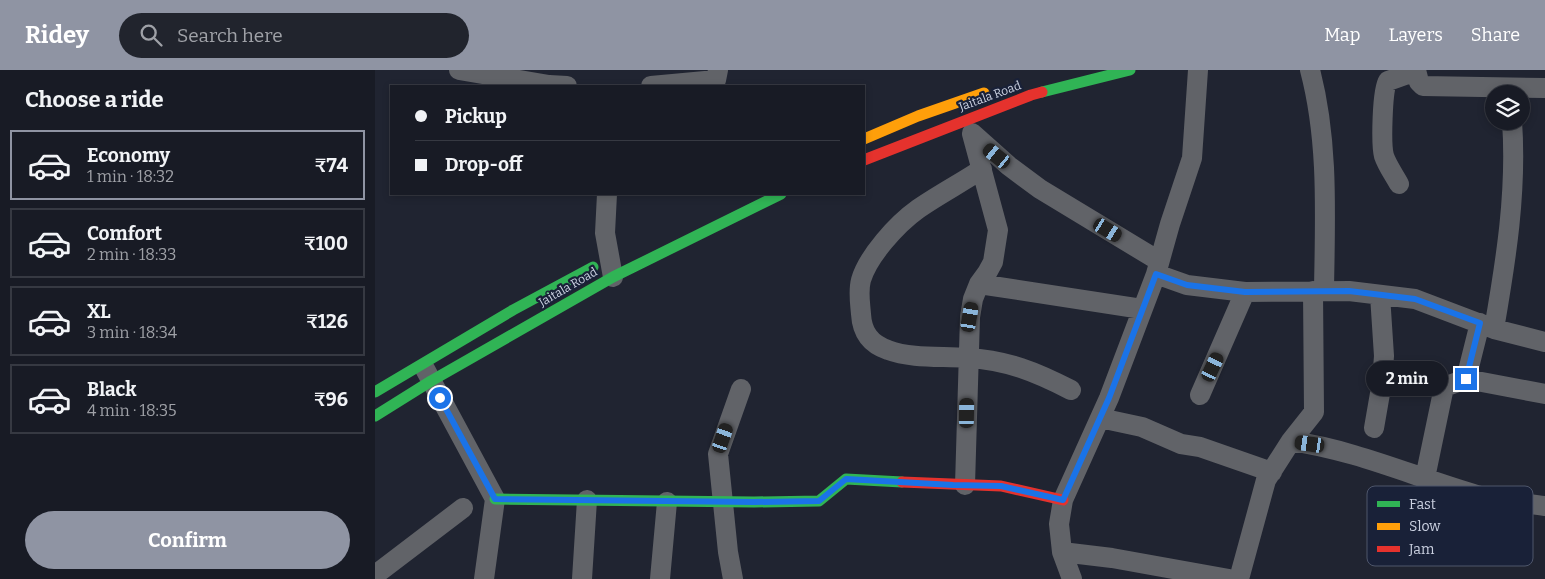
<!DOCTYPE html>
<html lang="en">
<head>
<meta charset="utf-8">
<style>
  :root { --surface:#181b25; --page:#21242d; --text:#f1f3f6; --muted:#9fa1a7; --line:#363942; --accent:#8f94a3 }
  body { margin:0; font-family:Bitter,serif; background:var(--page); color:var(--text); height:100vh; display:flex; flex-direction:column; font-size:19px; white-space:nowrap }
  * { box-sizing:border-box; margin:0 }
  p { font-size:16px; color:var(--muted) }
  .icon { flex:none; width:28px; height:28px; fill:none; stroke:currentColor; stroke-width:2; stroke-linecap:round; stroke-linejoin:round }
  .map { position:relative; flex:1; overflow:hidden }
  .panel { display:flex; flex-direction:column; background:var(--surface); width:375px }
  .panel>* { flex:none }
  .hud { position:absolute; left:15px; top:15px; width:475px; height:110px; border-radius:0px; box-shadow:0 2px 8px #0003,0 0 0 1px var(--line); display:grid; align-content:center; height:110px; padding:0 25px; background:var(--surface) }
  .buttons { position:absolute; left:1110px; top:15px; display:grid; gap:10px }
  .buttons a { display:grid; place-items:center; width:45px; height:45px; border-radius:50%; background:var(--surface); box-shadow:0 2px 8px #0003,0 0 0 1px var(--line); font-size:25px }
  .end { position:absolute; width:22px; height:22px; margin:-11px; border:6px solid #1a73e8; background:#fff; box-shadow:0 0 0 2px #fff }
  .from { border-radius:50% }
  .bubble { position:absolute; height:35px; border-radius:18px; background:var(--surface); box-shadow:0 2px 8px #0003,0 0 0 1px var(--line); font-size:16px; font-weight:700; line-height:35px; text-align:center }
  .car { position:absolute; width:15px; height:30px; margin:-15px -8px; border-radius:6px; box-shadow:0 0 4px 1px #0007; background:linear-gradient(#222 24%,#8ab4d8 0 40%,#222 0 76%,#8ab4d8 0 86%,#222 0) }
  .hud b { display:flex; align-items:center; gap:18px; height:48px; font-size:19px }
  .hud b+b { border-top:1px solid var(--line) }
  .hud i { width:12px; height:12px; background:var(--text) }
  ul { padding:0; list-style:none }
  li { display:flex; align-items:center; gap:15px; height:70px; margin:0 10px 8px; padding:0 15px; border:2px solid var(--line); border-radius:0px }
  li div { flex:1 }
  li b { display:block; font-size:19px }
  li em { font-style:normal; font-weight:700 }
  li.on { border-color:var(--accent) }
  li>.icon { width:45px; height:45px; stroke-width:1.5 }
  h2 { padding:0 25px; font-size:22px; line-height:60px }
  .action { display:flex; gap:10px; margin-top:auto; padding:10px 25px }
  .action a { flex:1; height:58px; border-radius:30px; background:var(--accent); color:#fff; font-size:20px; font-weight:700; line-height:58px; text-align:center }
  header { display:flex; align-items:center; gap:30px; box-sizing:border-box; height:70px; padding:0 25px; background:var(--accent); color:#fff }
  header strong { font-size:24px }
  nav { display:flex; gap:28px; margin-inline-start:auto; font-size:18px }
  .search { width:350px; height:45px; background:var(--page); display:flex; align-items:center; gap:12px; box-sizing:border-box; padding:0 18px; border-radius:28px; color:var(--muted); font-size:19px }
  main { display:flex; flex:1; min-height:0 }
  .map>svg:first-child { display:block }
</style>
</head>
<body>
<header>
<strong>Ridey</strong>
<div class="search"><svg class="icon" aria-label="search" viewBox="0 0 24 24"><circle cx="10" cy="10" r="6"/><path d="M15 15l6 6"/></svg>Search here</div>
<nav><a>Map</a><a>Layers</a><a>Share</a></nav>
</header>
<main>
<section class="panel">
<h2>Choose a ride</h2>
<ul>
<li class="on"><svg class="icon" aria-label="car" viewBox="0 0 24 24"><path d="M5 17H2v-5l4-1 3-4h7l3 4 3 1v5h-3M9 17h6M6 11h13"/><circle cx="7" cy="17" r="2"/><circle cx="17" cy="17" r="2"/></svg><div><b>Economy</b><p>1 min · 18:32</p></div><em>₹74</em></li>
<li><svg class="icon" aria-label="car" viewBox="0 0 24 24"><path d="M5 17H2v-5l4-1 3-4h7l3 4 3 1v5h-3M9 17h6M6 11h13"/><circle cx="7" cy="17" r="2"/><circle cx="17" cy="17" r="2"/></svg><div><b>Comfort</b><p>2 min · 18:33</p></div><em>₹100</em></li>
<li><svg class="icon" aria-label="car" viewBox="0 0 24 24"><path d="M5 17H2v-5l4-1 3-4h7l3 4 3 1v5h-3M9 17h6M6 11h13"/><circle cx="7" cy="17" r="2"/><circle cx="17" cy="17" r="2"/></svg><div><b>XL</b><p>3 min · 18:34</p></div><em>₹126</em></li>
<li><svg class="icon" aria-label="car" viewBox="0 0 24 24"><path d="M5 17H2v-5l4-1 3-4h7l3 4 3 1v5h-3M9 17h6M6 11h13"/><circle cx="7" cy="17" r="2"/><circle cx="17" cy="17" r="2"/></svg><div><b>Black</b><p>4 min · 18:35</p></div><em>₹96</em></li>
</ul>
<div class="action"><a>Confirm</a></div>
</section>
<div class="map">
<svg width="1170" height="509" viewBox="0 0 1170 509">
  <rect width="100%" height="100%" fill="#202431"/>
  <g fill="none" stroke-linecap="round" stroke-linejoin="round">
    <path stroke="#616368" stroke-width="20" d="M84,0l90,15 18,1
      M935,0c19,72 15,147 14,221
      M1041,0l3,12 4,4 122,2
      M276,16l65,-6 2,-10
      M597,63l37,33 31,23 119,72
      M607,99c-21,14 -44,26 -64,40 -21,15 -50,47 -57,71 -3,11 -1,22 0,34 1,18 9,30 27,36 24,9 53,6 79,8 40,2 69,14 104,32
      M1024,114c-5,-9 -12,-19 -15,-28 -3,-11 -2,-66 4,-75l28,-10
      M232,124l-2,39 8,44
      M781,204l31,11 58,7 104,-1 66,8 79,30 51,13
      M604,214l163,25
      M1119,259c12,-69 23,-138 18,-208
      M50,299l70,130 -11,80
      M1091,309l79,15
      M825,325l45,-103
      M725,348l42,9 39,17 19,3 72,25
      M999,358l8,-46 2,-26 -4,-61
      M916,371l23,-29 -1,-121
      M1050,408l19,-91 22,-8 14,-56
      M590,415l5,-168 3,-18 6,-15 8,-11 6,-11 5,-32 -26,-96
      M687,482l50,6 117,21
      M0,505l88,-67
      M207,509l5,-79
      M285,509l7,-77
      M358,509l-5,-27 -10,-98 23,-65
      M697,509l-10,-27 -3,-28 4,-24 46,-102 47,-124 14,-50 22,-66 6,-88
      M864,509l27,-99 25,-39c64,9 124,36 186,54 22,6 46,8 68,11"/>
    <path stroke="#30b455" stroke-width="11" d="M667,22l88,-22
      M0,322l138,-82 80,-43
      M0,346l56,-35 182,-104 168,-83
      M120,429l259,3 65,-1 27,-22 56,3"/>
    <path stroke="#ff9f0a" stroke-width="11" d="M489,69l54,-23 66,-23"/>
    <path stroke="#e5322d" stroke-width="11" d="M489,90l167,-65 11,-3
      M527,412l99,4 62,14"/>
  </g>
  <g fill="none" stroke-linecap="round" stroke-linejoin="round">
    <path stroke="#1a73e8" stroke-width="6" d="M65,328l55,101 259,3 65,-1 27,-22 107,6 48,1 62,14 46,-102 47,-124 31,11 58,7 104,-1 66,8 65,24 -14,56"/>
  </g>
  <g text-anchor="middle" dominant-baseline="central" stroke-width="4.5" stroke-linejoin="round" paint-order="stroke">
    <g font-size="12" fill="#cbd1e1" stroke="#192138">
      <text transform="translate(615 26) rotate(-20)">Jaitala Road</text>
      <text transform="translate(193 217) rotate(-30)">Jaitala Road</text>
    </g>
  </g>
  <rect x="992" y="416" width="166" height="80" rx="8" fill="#192138" stroke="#4e566b" stroke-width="1"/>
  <rect x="1002" y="431" width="23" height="6" fill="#30b455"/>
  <rect x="1002" y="453" width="23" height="7" fill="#ff9f0a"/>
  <rect x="1002" y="476" width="23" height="6" fill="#e5322d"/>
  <g font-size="14" fill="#cbd1e1">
    <text x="1034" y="439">Fast</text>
    <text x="1034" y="461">Slow</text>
    <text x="1034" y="484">Jam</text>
  </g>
</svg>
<div class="buttons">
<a><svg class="icon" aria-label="layers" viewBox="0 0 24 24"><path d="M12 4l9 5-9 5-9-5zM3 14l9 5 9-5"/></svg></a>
</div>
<i class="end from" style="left:65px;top:328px"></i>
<i class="end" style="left:1091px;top:309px"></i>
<div class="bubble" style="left:991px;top:291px;width:82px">2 min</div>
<i class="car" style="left:622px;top:86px;rotate:309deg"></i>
<i class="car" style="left:733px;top:160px;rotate:121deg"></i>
<i class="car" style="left:595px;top:247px;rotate:10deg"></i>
<i class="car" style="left:838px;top:297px;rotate:25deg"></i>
<i class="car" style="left:592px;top:343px;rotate:1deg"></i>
<i class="car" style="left:348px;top:368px;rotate:19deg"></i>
<i class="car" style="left:935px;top:374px;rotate:278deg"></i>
<div class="hud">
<b><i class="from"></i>Pickup</b>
<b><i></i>Drop-off</b>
</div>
</div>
</main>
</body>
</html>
